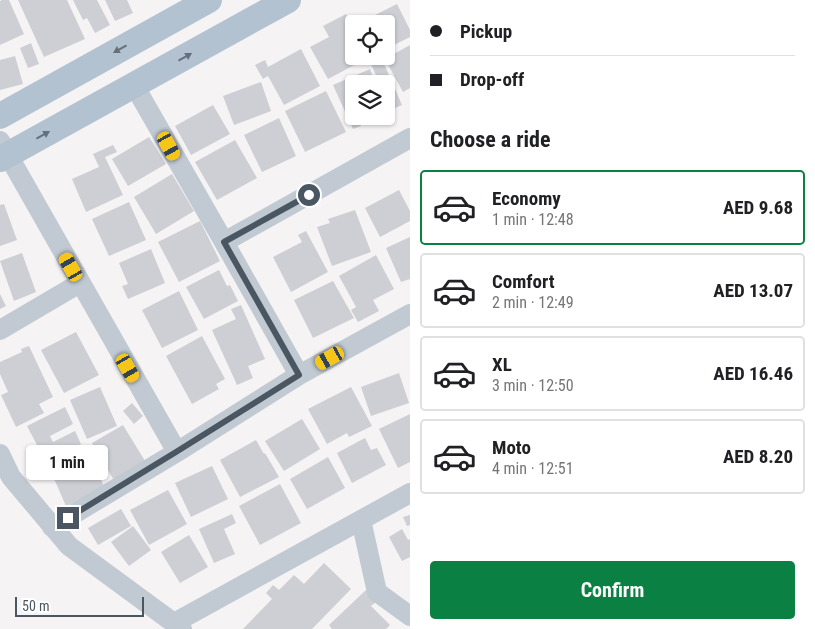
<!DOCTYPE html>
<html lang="en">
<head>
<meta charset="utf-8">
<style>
  :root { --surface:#fff; --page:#f6f6f6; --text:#202124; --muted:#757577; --line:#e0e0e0; --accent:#0b8043 }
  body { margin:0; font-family:"Roboto Condensed",sans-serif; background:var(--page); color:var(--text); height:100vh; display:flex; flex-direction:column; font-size:19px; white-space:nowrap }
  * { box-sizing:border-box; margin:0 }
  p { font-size:16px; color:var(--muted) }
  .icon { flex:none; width:28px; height:28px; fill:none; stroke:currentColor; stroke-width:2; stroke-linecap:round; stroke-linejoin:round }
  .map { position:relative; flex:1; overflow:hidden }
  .side { display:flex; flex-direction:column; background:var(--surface); width:405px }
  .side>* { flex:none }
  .hud { display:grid; align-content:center; height:110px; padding:0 20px; background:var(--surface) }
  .fabs { position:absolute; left:345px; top:15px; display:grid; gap:10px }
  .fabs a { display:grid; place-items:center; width:50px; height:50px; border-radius:5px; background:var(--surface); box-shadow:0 1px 4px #0004; font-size:25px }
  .scale { position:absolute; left:15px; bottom:12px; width:129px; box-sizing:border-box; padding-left:5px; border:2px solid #4a5661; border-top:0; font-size:14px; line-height:18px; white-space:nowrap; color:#4a5661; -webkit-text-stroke:4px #fff; paint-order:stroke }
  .end { position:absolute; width:22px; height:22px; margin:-11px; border:6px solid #4a5661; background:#fff; box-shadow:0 0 0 2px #fff }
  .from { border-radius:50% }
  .bubble { position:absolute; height:35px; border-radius:5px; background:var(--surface); box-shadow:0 1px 4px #0004; font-size:16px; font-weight:700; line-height:35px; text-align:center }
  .car { position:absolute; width:15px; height:30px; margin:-15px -8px; border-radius:6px; box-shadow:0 0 4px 1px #0007; background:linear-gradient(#f5c518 24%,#345 0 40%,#f5c518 0 76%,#345 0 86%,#f5c518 0) }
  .hud b { display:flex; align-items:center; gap:18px; height:48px; font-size:19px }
  .hud b+b { border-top:1px solid var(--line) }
  .hud i { width:12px; height:12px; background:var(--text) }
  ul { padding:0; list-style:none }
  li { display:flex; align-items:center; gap:15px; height:75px; margin:0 10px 8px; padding:0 10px; border:2px solid var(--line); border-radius:5px }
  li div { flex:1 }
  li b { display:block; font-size:19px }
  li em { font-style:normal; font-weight:700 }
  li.selected { border-color:var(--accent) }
  li>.icon { width:45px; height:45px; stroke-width:1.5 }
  h2 { padding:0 20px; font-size:22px; line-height:60px }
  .button { display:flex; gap:10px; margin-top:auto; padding:10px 20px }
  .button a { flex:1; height:58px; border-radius:5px; background:var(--accent); color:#fff; font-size:20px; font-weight:700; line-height:58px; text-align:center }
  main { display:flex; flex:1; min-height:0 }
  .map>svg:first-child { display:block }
</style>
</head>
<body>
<main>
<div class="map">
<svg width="410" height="629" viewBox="0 0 410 629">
  <rect width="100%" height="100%" fill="#f5f3f3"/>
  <path fill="#cdcfd5" d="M2,0h7l15,34 -24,11v-44z
    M18,0h49l18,39 -41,18z
    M73,0h24l13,25 -15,8 -8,-15 -4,2z
    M105,0h22l6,13 -18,8z
    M397,4l13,26v7l-24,12v-25h-29z
    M346,14l7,14 -6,4 7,13v11h6l2,5 -34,18 -18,-32 19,-10 -6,-11z
    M31,43l8,21 -11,4 -8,-20z
    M410,45v43l-7,4 -18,-33z
    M301,49l19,37 -36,19 -16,-29 -5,3 -8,-14 10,-5 3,7z
    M15,56l8,28 -23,6v-30z
    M381,57l21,48 -16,7v-28h-6l-10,-22z
    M370,69l5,13 -3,2h-18v32h3l4,10 -8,3 -20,-44z
    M261,82l10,29 -37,14 -11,-29z
    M326,91l20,41 -41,20 -20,-41z
    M213,105l17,29 -39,21 -16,-29z
    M279,118l17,38 -34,16 -18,-37z
    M149,137l17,27 -38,22 -16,-27z
    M235,140l22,38 -40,22 -22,-38z
    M113,145l4,7 -12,5 18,38 -37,17 -14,-33 27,-12 -6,-13z
    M172,174l22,37 -38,23 -22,-37z
    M399,190l11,21v10l-30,16 -15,-29z
    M129,202l17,38 -37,16 -17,-37z
    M4,204l13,36 -17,6v-41z
    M355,210l16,42 -39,14 -15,-39 13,-4 -2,-4z
    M200,221l20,40 -41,21 -21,-40z
    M306,231l22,41 -37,20 -18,-35 29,-15 -4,-7z
    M410,237v42l-9,3 -15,-34z
    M151,249l14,34 -37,16 -6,-13 6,-2 -9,-21z
    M22,253l14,39 -22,9 -14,-40z
    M376,255l18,34 -21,11 6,11 -21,11 -7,-12 5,-3 -17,-31z
    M219,270l8,16 3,-1 8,16 -34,18 -18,-32z
    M333,281l21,37 -41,20 -19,-38z
    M179,291l19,39 -36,18 -20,-38z
    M0,294l6,12 -6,3z
    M241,305l24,54 -17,7 5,12 -16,7 -25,-55 24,-11 -5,-10z
    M76,332l23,43 -35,18 -23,-43z
    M202,336l23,43 -9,5 3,5 -27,15 -26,-48z
    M29,346l24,51 -14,7 5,9 -28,14 -15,-32 7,-3 -8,-18v-12l22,-10 -1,-3z
    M399,373l10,30 -38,13 -10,-29z
    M100,387l17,39 -30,13 -17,-39z
    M351,387l21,39 -23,11 -2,-4 -20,11 -19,-35z
    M132,403l11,13 -9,8 -11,-13z
    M65,407l8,17 -23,12 3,6 22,-11 6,13 -35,18 -19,-36z
    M410,414v48l-12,6 -19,-39z
    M302,419l18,30 -36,22 -19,-30z
    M123,425l22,36 -30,21 -23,-39z
    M365,438l6,12 6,-2 9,17 -34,18 -15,-30z
    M256,440l8,14 1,-1 14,24 -39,20 -20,-37z
    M83,449l6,14 -16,6 2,5 20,-8 10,23 -39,17 -18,-41z
    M328,457l17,31 -38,21 -17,-30z
    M212,466l16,33 -37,18 -16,-34z
    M280,484l21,39 -41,22 -21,-39z
    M168,490l19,34 -38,21 -19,-35z
    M121,509l10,17 -33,19 -10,-17z
    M232,514l4,9 -12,6 11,25 -21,9 -15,-34z
    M410,515v10l-3,1 -4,-9z
    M133,526l18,24 -22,16 -18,-24z
    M402,529l6,11 2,-1v18l-8,4 -13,-24z
    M189,535l19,32 -28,16 -19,-31z
    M324,563l27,26 -39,40h-69l29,-30 -6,-6 7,-8 6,5 15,-15 10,9z
    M366,590l11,11 -6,5 19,19 -4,4h-54l-3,-4z"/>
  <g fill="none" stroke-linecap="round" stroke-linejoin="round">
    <path stroke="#c1cad2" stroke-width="20" d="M134,85l90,157
      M0,141l177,311
      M0,330l80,-47
      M299,375l-75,-133 186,-104
      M0,454l11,23 58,69 113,83
      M361,520l16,72 33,24
      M52,527l125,-75 122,-77 111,-61
      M174,623l236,-130"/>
    <path stroke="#b3c2d1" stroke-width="26" d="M0,116l209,-116
      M0,159l288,-159"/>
  </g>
  <defs><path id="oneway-solid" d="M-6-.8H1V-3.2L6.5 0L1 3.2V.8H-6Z" transform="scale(1.25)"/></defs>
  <g fill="#64717d">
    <use href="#oneway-solid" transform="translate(120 49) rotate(151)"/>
    <use href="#oneway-solid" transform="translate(185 57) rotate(-29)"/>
    <use href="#oneway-solid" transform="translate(43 135) rotate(-29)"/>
  </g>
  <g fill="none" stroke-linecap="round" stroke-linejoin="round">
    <path stroke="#4a5661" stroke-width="6" d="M68,518l108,-66 123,-77 -75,-133 85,-47"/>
  </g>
</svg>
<div class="fabs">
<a><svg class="icon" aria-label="locate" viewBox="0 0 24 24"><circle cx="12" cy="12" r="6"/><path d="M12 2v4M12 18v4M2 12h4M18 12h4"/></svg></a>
<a><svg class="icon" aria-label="layers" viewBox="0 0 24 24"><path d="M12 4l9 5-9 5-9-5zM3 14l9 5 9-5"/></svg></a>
</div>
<div class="scale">50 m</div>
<i class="end from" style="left:309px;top:195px"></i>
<i class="end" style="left:68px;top:518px"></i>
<div class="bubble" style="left:26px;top:445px;width:82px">1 min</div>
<i class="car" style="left:169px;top:146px;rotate:151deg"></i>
<i class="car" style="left:71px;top:267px;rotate:330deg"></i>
<i class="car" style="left:330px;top:358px;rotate:241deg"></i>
<i class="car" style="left:128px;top:368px;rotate:150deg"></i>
</div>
<section class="side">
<div class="hud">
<b><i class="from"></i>Pickup</b>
<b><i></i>Drop-off</b>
</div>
<h2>Choose a ride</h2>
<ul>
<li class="selected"><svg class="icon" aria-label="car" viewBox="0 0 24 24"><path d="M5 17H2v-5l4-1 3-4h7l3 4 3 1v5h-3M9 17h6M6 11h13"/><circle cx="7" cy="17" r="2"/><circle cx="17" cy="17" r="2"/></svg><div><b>Economy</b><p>1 min · 12:48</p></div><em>AED 9.68</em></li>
<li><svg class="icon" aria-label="car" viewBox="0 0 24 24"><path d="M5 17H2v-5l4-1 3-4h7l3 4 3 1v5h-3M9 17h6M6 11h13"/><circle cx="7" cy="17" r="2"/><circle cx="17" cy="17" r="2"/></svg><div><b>Comfort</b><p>2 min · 12:49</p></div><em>AED 13.07</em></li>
<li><svg class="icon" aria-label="car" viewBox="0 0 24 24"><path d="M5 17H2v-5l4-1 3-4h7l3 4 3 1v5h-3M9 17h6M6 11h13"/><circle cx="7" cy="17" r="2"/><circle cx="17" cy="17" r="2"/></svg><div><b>XL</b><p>3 min · 12:50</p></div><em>AED 16.46</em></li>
<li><svg class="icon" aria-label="car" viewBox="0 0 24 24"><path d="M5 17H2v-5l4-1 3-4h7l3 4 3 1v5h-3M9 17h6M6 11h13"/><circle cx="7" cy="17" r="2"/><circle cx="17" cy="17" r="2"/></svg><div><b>Moto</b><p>4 min · 12:51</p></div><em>AED 8.20</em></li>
</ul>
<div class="button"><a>Confirm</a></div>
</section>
</main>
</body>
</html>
